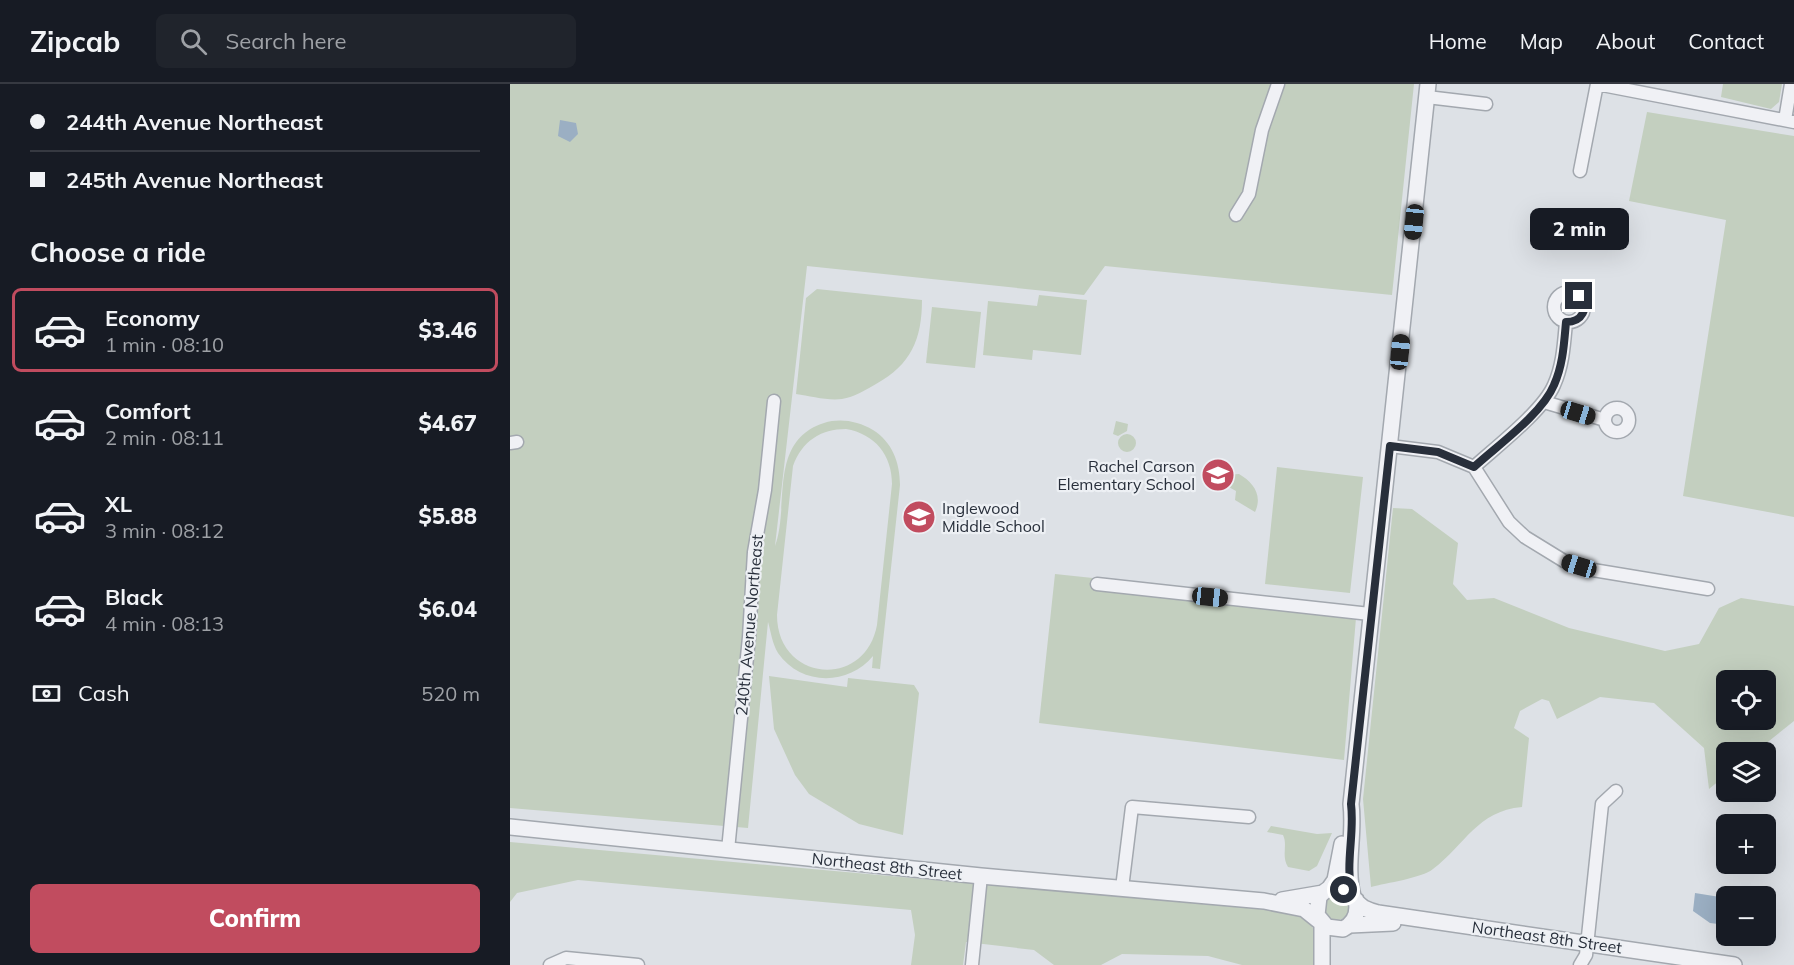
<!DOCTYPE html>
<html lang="en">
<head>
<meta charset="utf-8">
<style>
  :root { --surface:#171b24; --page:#20242c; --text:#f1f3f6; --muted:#9ea1a6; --line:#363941; --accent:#c14c5f }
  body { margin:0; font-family:Mulish,sans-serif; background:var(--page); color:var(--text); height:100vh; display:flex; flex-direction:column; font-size:22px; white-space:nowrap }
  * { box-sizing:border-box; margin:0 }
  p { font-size:20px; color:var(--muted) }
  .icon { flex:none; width:33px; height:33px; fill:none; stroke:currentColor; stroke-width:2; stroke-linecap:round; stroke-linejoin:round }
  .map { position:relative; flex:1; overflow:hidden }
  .side { display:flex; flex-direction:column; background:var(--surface); width:510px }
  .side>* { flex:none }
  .top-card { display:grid; align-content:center; height:132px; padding:0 30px; background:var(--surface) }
  .fabs { position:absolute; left:1206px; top:586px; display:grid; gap:12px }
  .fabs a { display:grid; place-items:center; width:60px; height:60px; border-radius:9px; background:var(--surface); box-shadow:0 6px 24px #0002; font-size:30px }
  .end { position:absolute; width:27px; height:27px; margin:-14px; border:8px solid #282f3b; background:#fff; box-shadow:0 0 0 3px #fff }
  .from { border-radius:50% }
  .bubble { position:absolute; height:42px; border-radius:9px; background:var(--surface); box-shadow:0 6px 24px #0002; font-size:20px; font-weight:800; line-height:42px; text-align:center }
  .car { position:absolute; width:18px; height:36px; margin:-18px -9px; border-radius:8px; box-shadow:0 0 4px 2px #0007; background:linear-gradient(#222 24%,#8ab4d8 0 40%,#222 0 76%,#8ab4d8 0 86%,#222 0) }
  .top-card b { display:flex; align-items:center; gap:21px; height:57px; font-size:22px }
  .top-card b+b { border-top:2px solid var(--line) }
  .top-card i { width:15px; height:15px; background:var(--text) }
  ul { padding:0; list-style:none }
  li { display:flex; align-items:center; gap:18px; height:84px; margin:0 12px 9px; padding:0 18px; border:3px solid transparent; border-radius:9px }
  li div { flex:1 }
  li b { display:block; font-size:22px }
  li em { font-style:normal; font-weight:800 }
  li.active { border-color:var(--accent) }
  li>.icon { width:54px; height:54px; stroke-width:1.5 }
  h2 { padding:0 30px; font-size:27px; line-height:72px }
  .pay { display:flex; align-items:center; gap:15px; height:66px; padding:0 30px; font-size:22px }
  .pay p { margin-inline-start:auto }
  .button { display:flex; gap:12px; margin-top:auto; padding:12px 30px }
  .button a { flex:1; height:69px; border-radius:9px; background:var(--accent); color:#fff; font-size:24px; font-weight:800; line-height:69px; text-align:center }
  header { display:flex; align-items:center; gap:36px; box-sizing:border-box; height:84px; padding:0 30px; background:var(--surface); border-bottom:2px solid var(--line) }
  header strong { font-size:28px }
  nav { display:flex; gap:33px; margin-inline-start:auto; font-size:21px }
  .search { width:420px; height:54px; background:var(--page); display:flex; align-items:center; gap:15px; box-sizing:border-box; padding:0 21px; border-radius:9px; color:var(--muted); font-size:22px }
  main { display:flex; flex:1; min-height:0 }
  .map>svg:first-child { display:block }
</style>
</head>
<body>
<header>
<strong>Zipcab</strong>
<div class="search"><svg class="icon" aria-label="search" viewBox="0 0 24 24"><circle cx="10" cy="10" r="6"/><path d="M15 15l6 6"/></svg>Search here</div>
<nav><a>Home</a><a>Map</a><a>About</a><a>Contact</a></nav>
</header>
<main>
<section class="side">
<div class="top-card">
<b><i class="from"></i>244th Avenue Northeast</b>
<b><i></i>245th Avenue Northeast</b>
</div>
<h2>Choose a ride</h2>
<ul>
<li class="active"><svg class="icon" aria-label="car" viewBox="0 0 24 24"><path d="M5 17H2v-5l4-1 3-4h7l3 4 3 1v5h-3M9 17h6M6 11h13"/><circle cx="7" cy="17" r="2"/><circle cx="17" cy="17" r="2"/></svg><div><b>Economy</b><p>1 min · 08:10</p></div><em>$3.46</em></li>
<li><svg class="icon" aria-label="car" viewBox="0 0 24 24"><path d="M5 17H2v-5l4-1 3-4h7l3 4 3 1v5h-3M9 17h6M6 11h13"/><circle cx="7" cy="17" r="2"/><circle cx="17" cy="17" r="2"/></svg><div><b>Comfort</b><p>2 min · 08:11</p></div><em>$4.67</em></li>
<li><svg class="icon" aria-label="car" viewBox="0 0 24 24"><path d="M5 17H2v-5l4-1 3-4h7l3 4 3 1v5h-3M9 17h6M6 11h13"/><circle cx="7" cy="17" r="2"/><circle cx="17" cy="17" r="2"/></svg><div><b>XL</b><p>3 min · 08:12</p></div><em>$5.88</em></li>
<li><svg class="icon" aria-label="car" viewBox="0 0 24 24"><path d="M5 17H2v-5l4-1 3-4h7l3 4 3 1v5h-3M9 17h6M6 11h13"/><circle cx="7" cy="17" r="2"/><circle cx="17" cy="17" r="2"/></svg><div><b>Black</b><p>4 min · 08:13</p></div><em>$6.04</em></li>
</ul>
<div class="pay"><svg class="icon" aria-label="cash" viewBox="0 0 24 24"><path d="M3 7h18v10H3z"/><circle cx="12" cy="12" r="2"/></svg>Cash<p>520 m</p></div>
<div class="button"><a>Confirm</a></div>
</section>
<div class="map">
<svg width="1284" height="881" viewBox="0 0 1284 881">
  <rect width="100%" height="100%" fill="#dde1e6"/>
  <path fill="#c3cfbf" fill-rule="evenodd" d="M0,0h904l-22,211 -287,-29 -21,29 -277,-29 -32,280c15,-41 -7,-105 49,-123 16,-5 34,-2 49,7 19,12 27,32 27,55l-20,184 -8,-1 1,-12c-25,30 -72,30 -95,-3 -6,-10 -7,-21 -10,-31l-20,206 -238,-20zM336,345c29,5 46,26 46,55l-15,141c-12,65 -100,57 -100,-10l16,-149c9,-25 28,-37 53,-37z
    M1213,0h59l-3,18 -8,7 -50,-12z
    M1137,28l147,24v381l-111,-21 43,-276 -97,-19z
    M307,205l105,11c0,39 -11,65 -46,84 -10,6 -22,13 -34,15 -14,2 -32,-3 -46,-5l10,-96z
    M529,211l48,5 -6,55 -48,-5 -1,10 -49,-5 5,-54 49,5z
    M422,223l49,5 -6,56 -49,-5z
    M606,337l12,3 -1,7 -9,5 -5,-2z
    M608 359a9 9 0 1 1 18 0a9 9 0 1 1-18 0Z
    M767,383l86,10 -13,116 -85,-9z
    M729,390c14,8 24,21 16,38l-20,-12 1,-9 -9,-5 -2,-11z
    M883,424l19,1 46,34 -5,41 14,16 27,-2 75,30 96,23 34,-7 20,-36 22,-10 53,8v115l-40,32h-28v22l-17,14 -5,-41 -50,-45 -54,-6 -43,22 -8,-18 -7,-2 -22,12 -6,17 15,10 -7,69c-45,4 -57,38 -89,62 -11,9 -47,14 -62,18l-8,-88zM1216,597h40v39h-40z
    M545,490l302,32 -13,154 -305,-37z
    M259,592l78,11 1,-9 66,7 5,8 -16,142 -44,-11 -50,-30 -14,-19 -21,-46z
    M761,742l46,8 15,-1 -15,33 -8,5 -21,-4c-7,-11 0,-22 -5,-32l-16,-3z
    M0,758l771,69 25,7 9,13 -1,34h-72l-34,-9 -86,-2 -21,11h-47l-20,-15 -68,-8 -3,23h-52l4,-30 -4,-25 -333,-30 -61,13 -7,9z
    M815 824a12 12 0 1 1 24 0a12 12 0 1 1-24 0Z"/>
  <path fill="#9bafc3" d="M50,36l16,3 2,11 -8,8 -12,-6z
    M1185,809l31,5v27l-16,-2 -17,-12z"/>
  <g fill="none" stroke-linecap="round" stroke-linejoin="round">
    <g stroke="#a3a8af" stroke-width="15">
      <path id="minor" d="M1087,0l197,38
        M917,13l59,7
        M1275,36l6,-36
        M1070,87l17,-87
        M726,131l13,-21 13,-64 16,-46
        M1044 223a15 15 0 1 1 30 0a15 15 0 1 1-30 0Z
        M1034,318l61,18
        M1095 336a12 12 0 1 1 24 0a12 12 0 1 1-24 0Z
        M0,359l7,-1
        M880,362l48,6 36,15 35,55 16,15 39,24 29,9 115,19
        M964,383c22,-20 69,-56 80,-82 9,-20 10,-41 12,-63
        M587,500l273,30
        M218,766l21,-213 5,-85 11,-62 9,-89
        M612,804l10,-81 117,10
        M40,881l16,-7 72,7
        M462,881l9,-89
        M1070,881l6,-10 16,-151 14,-13"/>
    </g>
    <g stroke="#a3a8af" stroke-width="18">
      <path id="tertiary" d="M0,743l471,49 283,25 40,8 15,12
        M818,806l7,-10 7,-36
        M843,812c-8,-30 2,-61 -2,-92l77,-720
        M772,816l41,-7
        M846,816c3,13 -1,23 -13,29l-16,-2 -10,-12 2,-18c20,-23 30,1 45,11 4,2 10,4 14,5l356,52
        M812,840v41
        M840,841l43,-2"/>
    </g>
    <use href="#minor" stroke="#f0f1f5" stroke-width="12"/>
    <use href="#tertiary" stroke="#f0f1f5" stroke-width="15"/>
  </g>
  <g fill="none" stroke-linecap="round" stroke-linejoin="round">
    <path stroke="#282f3b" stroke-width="8" d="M834,806l9,6c-9,-30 2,-61 -2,-92l39,-358 48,6 36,15c24,-22 68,-53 80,-82 9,-20 10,-41 12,-63 16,0 24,-14 13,-26"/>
  </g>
  <defs>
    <g id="school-disc" transform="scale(1.725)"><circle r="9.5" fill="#c14c5f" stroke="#edf0f4"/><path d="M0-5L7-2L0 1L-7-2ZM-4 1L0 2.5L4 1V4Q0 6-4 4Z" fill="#fff"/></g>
  </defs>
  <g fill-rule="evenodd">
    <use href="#school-disc" x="708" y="391"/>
    <use href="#school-disc" x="409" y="433"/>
  </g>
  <g text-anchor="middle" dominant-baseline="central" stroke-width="4.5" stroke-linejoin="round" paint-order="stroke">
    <g font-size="16" fill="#282f3b" stroke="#edf0f4" text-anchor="end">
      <text x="685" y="382">Rachel Carson<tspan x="685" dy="18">Elementary School</tspan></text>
      <text x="432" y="424" text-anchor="start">Inglewood<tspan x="432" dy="18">Middle School</tspan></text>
    </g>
    <g font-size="16" fill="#282f3b" stroke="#edf0f4">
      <text transform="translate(239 541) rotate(-85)">240th Avenue Northeast</text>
      <text transform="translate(377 782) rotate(6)">Northeast 8th Street</text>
      <text transform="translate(1037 853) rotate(8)">Northeast 8th Street</text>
    </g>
  </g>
</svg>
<div class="fabs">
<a><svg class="icon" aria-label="locate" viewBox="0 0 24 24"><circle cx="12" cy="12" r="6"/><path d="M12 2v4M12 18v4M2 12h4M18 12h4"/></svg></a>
<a><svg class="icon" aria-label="layers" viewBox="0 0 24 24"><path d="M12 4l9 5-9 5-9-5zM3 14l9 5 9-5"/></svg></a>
<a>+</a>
<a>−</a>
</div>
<i class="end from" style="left:834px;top:806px"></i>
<i class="end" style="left:1069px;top:212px"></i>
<div class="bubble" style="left:1020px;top:124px;width:99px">2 min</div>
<i class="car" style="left:904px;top:138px;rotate:186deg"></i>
<i class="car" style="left:890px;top:268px;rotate:6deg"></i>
<i class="car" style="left:1068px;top:329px;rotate:107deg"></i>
<i class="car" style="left:1069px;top:482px;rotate:287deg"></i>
<i class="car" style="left:700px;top:513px;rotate:96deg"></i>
</div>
</main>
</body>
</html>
